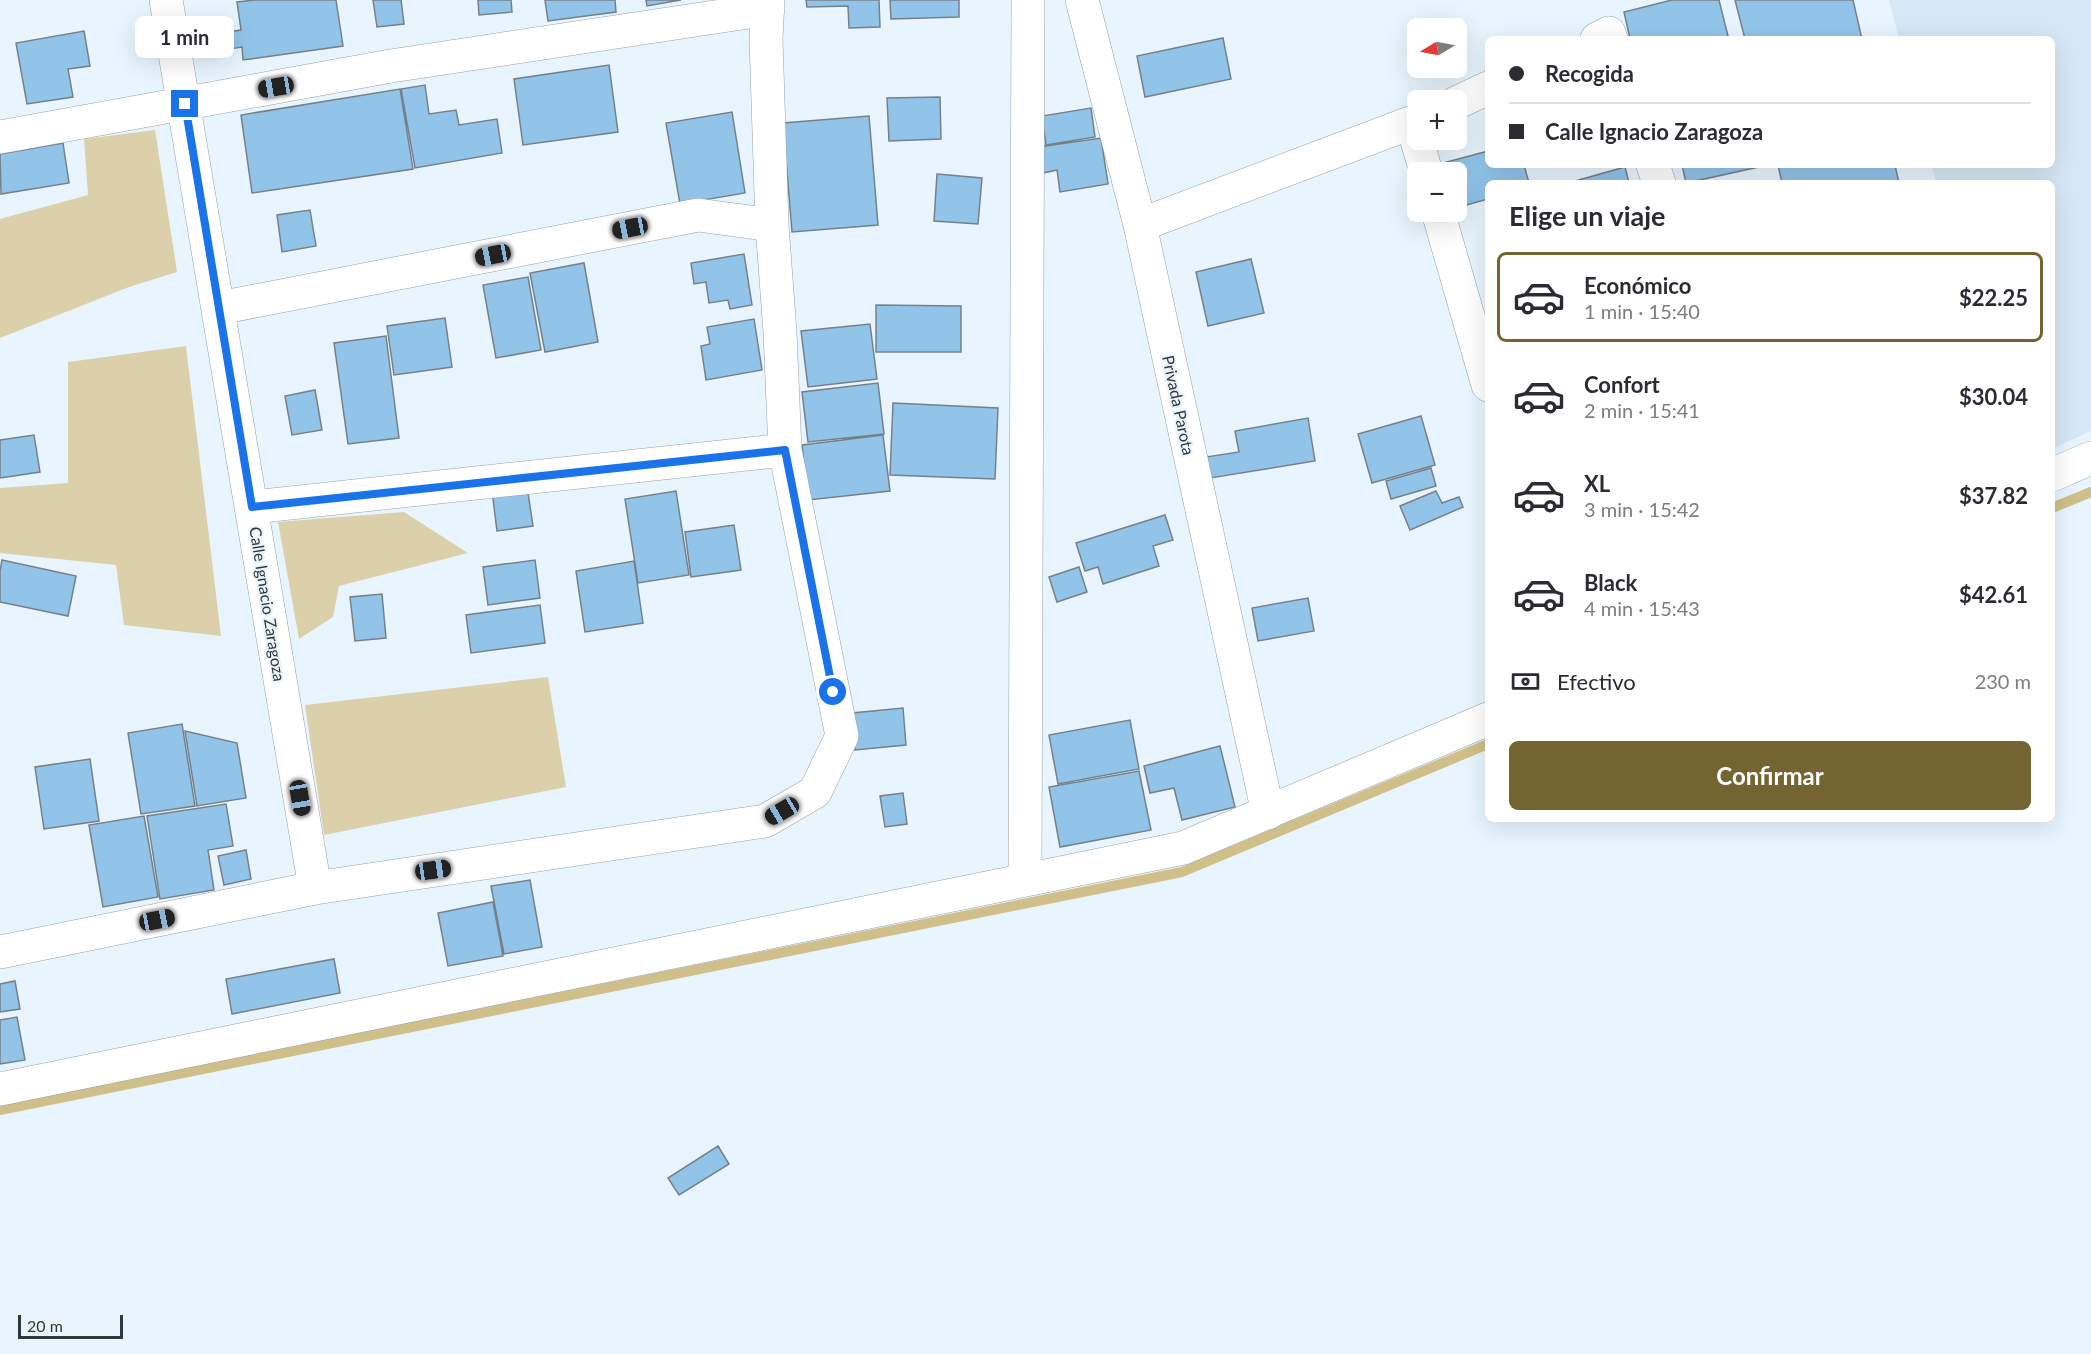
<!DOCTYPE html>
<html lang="es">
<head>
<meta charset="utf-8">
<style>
  :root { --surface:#fff; --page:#f2f2f3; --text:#2b2b33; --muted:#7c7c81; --line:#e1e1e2; --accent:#736431 }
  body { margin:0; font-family:Lato,sans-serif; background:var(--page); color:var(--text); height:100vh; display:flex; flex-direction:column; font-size:22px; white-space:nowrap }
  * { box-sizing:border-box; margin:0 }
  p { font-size:20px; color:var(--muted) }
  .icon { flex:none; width:33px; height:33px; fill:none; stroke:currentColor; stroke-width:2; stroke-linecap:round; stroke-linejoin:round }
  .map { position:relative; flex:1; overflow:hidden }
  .sheet { position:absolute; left:1485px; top:180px; width:570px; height:642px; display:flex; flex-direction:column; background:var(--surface); border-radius:9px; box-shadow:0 6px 24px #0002 }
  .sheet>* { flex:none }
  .hud { position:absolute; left:1485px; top:36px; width:570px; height:132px; border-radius:9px; box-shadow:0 6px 24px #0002; display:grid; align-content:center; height:132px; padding:0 24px; background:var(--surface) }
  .needle { width:39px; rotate:260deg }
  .tools { position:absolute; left:1407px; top:18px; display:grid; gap:12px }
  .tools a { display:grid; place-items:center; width:60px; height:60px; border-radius:9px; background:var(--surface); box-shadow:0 6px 24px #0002; font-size:30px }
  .scale { position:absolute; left:18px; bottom:15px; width:105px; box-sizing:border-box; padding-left:6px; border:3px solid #313639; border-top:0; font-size:16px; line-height:21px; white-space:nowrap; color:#313639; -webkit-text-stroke:4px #e9f5fe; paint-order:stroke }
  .end { position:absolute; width:27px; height:27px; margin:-14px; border:8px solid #1a73e8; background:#fff; box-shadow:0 0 0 3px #fff }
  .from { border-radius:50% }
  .bubble { position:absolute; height:42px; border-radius:9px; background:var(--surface); box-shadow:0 6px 24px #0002; font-size:20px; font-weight:700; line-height:42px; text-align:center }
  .car { position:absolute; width:18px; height:36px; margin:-18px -9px; border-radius:8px; box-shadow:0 0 4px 2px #0007; background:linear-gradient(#222 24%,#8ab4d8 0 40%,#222 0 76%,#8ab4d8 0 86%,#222 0) }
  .hud b { display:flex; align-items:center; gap:21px; height:57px; font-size:22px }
  .hud b+b { border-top:2px solid var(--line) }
  .hud i { width:15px; height:15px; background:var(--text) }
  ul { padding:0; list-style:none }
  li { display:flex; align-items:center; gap:18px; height:90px; margin:0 12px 9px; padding:0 12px; border:3px solid transparent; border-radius:9px }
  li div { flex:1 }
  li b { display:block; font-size:22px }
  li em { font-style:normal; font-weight:700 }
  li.selected { border-color:var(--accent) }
  li>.icon { width:54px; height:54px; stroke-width:1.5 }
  h2 { padding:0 24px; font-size:27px; line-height:72px }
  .pay { display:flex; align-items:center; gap:15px; height:66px; padding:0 24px; font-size:22px }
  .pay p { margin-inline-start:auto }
  .action { display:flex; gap:12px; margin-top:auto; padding:12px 24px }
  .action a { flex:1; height:69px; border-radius:9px; background:var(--accent); color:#fff; font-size:24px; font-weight:700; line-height:69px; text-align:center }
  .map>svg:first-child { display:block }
</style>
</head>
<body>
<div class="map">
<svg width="2091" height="1354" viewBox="0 0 2091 1354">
  <rect width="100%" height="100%" fill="#e9f5fe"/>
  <path fill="#d6e8f5" d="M1889,0h202v431l-39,18v-266h-116l-4,-18h120v-126h-153z"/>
  <path fill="#dcd0ab" d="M155,130l22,142 -48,15 -129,51v-119l88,-24 -4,-56z
    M186,346l35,290 -97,-11 -8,-60 -116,-12v-65l68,-5v-121z
    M404,512l64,41 -129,33 -6,31 -34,22 -21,-117z
    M548,677l18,110 -242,48 -19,-130z"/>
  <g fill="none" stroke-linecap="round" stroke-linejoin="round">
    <path stroke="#d0bf88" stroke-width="10" d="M2052,508l39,-16
      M0,1110l1182,-238 306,-128"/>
  </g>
  <path fill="#92c4ea" stroke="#768089" stroke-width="1.5" d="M255,0h81l7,46 -100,14 -1,-13 -12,2 -2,-17 13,-2 -4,-28z
    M373,0h28l3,24 -27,3z
    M478,0h33l1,12 -33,3z
    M545,0h70l1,12 -68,9z
    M646,0h35l-34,6z
    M806,0h73l1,27 -31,1 -1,-22 -41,1z
    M890,0h69v17l-68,2z
    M1672,0h47l9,36 -11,3h-87l-6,-27z
    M1735,0h118l9,39h-117z
    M84,31l6,35 -22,3 5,28 -46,7 -11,-61z
    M1223,38l8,41 -86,18 -8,-41z
    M609,65l9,67 -95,13 -9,-66z
    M425,85l4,29 27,-4 3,15 38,-6 5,34 -87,15 -14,-79z
    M400,89l13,80 -161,24 -11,-78z
    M940,97l1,42 -52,2 -2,-43z
    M1091,108l4,29 -49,8 -4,-29z
    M732,112l13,81 -65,11 -14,-81z
    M869,116l9,109 -86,7 -9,-109z
    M1101,138l7,46 -48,8 -3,-22 -14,3 -4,-26z
    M63,143l6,40 -68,11 -1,-40z
    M1488,151v14h36l5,18h-41v16l-32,9v-36h-11l-2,-9z
    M1682,165h86l-82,18z
    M1778,165h117l4,18h-117z
    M1625,167l4,16h-61z
    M937,174l45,4 -4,46 -44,-3z
    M310,210l6,36 -34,6 -5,-37z
    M744,254l8,51 -22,4 -2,-9 -19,3 -3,-21 -12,2 -3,-21z
    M1251,259l13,54 -56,13 -12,-54z
    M584,263l14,79 -53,10 -15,-79z
    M528,277l13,73 -45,8 -13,-73z
    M876,305l85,1v46h-85z
    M445,318l7,49 -58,8 -7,-49z
    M754,319l8,51 -56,10 -5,-34 9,-2 -3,-17z
    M870,324l7,55 -69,8 -7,-56z
    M386,336l13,102 -51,6 -14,-101z
    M878,383l6,51 -76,8 -6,-50z
    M315,390l7,40 -30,5 -7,-39z
    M893,403l105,5 -3,71 -105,-4z
    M1421,416l14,49 -63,18 -14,-49z
    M1308,418l7,43 -105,17 -4,-21 33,-5 -4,-21z
    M34,435l6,37 -40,6v-38z
    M883,435l7,56 -82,9 -6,-55z
    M1431,468l5,18 -45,13 -5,-18z
    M527,486l6,40 -36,5 -5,-40z
    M676,491l13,84 -51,8 -13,-84z
    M1436,491l6,12 17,-6 4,10 -53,23 -10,-24z
    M1165,515l8,25 -20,6 6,20 -56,18 -5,-17 -13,4 -9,-28z
    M734,525l7,45 -50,7 -6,-45z
    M2,560l74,16 -8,40 -68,-14v-31z
    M535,560l5,38 -52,7 -5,-38z
    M634,561l9,62 -58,9 -9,-61z
    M1079,567l8,25 -30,10 -8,-25z
    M382,594l4,44 -31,3 -5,-44z
    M1308,598l6,33 -56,10 -6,-33z
    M540,605l5,38 -74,10 -5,-38z
    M903,708l3,37 -51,5 -3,-37z
    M1130,720l9,49 -81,15 -9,-49z
    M182,724l13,82 -54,8 -13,-81z
    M185,731l52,12 9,55 -49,8z
    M1220,746l15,61 -53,13 -8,-32 -24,5 -6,-27z
    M90,759l9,62 -55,8 -9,-62z
    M1139,771l12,59 -91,17 -11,-60z
    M903,793l4,31 -22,3 -5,-31z
    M226,804l7,42 -25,4 6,40 -54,9 -13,-83z
    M144,816l14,81 -55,10 -14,-82z
    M246,850l5,29 -27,6 -6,-29z
    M530,880l12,67 -38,7 -13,-68z
    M493,902l10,54 -55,10 -10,-53z
    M334,959l6,34 -108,21 -6,-35z
    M15,981l5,28 -20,3v-28z
    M17,1017l8,43 -25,4v-44z
    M718,1146l11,18 -50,31 -11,-17z"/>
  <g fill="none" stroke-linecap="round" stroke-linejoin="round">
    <g stroke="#96a1aa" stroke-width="34">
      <path id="minor" d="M166,0l149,888
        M1082,0l58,225 128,588
        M1597,39l12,-6 2,6
        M1456,103l32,-15
        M1412,123l14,49
        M0,137l391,-71 377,-57
        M1653,165l6,18
        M1438,212l50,173
        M1140,225l278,-105
        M219,308l479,-93 74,10
        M2052,475l39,-17
        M252,507l533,-57
        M1025,880l3,-880
        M0,952l315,-64 450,-67 50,-29 27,-56 -57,-286 -5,-118 -8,-107 -6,-186 2,-39
        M0,1089l1183,-241 305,-129"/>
    </g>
    <use href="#minor" stroke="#fff" stroke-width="33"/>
  </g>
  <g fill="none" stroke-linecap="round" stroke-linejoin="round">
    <path stroke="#1a73e8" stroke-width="8" d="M185,104l67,403 533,-57 48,242"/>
  </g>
  <g text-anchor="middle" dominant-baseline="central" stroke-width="4.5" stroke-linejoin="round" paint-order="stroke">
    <g font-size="16" fill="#313639" stroke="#e9f5fe">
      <text transform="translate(1179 405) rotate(78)">Privada Parota</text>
      <text transform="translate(268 604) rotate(81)">Calle Ignacio Zaragoza</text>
    </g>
  </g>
</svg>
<div class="tools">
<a><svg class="needle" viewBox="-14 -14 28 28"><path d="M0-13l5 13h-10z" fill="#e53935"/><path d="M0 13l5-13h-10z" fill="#7c7c81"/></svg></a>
<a>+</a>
<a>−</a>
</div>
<div class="scale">20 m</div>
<i class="end from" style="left:833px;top:692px"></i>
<i class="end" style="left:185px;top:104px"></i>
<div class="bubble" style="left:135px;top:16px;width:99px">1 min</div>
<i class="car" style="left:276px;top:87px;rotate:260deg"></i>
<i class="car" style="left:630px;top:228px;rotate:259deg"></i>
<i class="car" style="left:493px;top:255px;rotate:259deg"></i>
<i class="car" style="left:300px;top:798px;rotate:170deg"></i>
<i class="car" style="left:782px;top:811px;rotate:240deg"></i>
<i class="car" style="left:433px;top:870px;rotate:82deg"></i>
<i class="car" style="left:157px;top:920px;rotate:79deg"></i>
<div class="hud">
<b><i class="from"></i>Recogida</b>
<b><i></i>Calle Ignacio Zaragoza</b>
</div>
<section class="sheet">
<h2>Elige un viaje</h2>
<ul>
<li class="selected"><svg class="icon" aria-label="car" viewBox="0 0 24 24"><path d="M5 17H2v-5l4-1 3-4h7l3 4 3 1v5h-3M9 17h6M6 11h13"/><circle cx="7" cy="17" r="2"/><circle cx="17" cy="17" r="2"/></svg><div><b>Económico</b><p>1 min · 15:40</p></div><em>$22.25</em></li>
<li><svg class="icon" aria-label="car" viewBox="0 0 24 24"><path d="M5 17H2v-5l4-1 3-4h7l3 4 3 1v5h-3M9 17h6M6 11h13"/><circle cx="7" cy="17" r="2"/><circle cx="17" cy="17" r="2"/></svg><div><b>Confort</b><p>2 min · 15:41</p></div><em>$30.04</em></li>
<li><svg class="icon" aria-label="car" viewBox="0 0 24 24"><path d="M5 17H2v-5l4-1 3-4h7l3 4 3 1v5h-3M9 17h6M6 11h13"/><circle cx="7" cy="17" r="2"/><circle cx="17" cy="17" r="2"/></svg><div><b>XL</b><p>3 min · 15:42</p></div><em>$37.82</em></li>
<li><svg class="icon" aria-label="car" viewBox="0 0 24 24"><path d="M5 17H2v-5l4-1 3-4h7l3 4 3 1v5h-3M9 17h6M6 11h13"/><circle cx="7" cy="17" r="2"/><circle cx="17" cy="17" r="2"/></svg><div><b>Black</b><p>4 min · 15:43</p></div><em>$42.61</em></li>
</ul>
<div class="pay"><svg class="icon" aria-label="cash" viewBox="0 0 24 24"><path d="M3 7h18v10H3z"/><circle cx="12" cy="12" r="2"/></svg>Efectivo<p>230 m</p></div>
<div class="action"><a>Confirmar</a></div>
</section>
</div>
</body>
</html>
